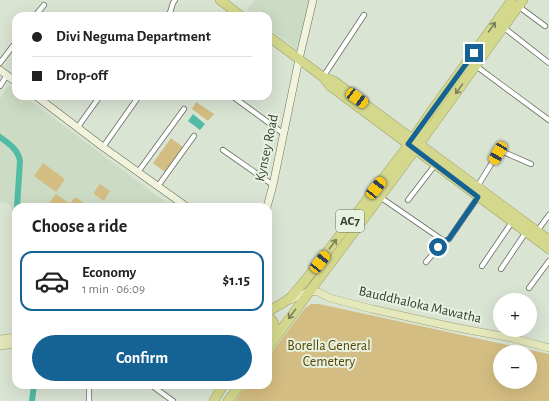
<!DOCTYPE html>
<html lang="en">
<head>
<meta charset="utf-8">
<style>
  :root { --surface:#fff; --page:#f2f2f2; --text:#222; --muted:#767676; --line:#e0e0e0; --accent:#156295 }
  body { margin:0; font-family:"Alegreya Sans",sans-serif; background:var(--page); color:var(--text); height:100vh; display:flex; flex-direction:column; font-size:15px; white-space:nowrap }
  * { box-sizing:border-box; margin:0 }
  p { font-size:13px; color:var(--muted) }
  .icon { flex:none; width:22px; height:22px; fill:none; stroke:currentColor; stroke-width:2; stroke-linecap:round; stroke-linejoin:round }
  .map { position:relative; flex:1; overflow:hidden }
  .details { position:absolute; left:12px; top:203px; width:260px; height:186px; display:flex; flex-direction:column; background:var(--surface); border-radius:12px; box-shadow:0 4px 16px #0002 }
  .details>* { flex:none }
  .banner { position:absolute; left:12px; top:12px; width:260px; height:88px; border-radius:12px; box-shadow:0 4px 16px #0002; display:grid; align-content:center; height:88px; padding:0 20px; background:var(--surface) }
  .buttons { position:absolute; left:493px; top:293px; display:grid; gap:8px }
  .buttons a { display:grid; place-items:center; width:44px; height:44px; border-radius:50%; background:var(--surface); box-shadow:0 4px 16px #0002; font-size:20px }
  .end { position:absolute; width:18px; height:18px; margin:-9px; border:5px solid #156295; background:#fff; box-shadow:0 0 0 2px #fff }
  .from { border-radius:50% }
  .car { position:absolute; width:12px; height:24px; margin:-12px -6px; border-radius:5px; box-shadow:0 0 3px 1px #0007; background:linear-gradient(#f5c518 24%,#345 0 40%,#f5c518 0 76%,#345 0 86%,#f5c518 0) }
  .banner b { display:flex; align-items:center; gap:14px; height:38px; font-size:15px }
  .banner b+b { border-top:1px solid var(--line) }
  .banner i { width:10px; height:10px; background:var(--text) }
  ul { padding:0; list-style:none }
  li { display:flex; align-items:center; gap:12px; height:60px; margin:0 8px 6px; padding:0 12px; border:2px solid transparent; border-radius:12px }
  li div { flex:1 }
  li b { display:block; font-size:15px }
  li em { font-style:normal; font-weight:600 }
  li.active { border-color:var(--accent) }
  li>.icon { width:36px; height:36px; stroke-width:1.5 }
  h2 { padding:0 20px; font-size:18px; line-height:48px }
  .primary-button { display:flex; gap:8px; margin-top:auto; padding:8px 20px }
  .primary-button a { flex:1; height:46px; border-radius:24px; background:var(--accent); color:#fff; font-size:16px; font-weight:600; line-height:46px; text-align:center }
  .map>svg:first-child { display:block }
</style>
</head>
<body>
<div class="map">
<svg width="549" height="401" viewBox="0 0 549 401">
  <rect width="100%" height="100%" fill="#dae4d3"/>
  <path fill="#ccdbc3" d="M254,0h56l-14,50 -28,-22v-12h-15l-6,-6z
    M9,85l7,5v6h8l148,111h-156v10l-7,-13 -9,-2v-104z"/>
  <path fill="#d4bd82" fill-rule="evenodd" d="M196,102l18,12 -6,7 -16,-12z
    M171,138l12,9 -18,25 -12,-9z
    M43,163l22,16 -9,13 -22,-16z
    M100,184l10,7 -6,10 -10,-7v-2z
    M56,194l13,9 -2,4h-21z
    M74,198h3l12,9h-21z
    M311,304h8l230,50v47h-314l12,-16h21v-28l37,-49zM500,352h30v30h-30z"/>
  <path fill="#51bba5" d="M193,114l12,10 -5,6 -12,-9z"/>
  <g fill="none" stroke-linecap="round" stroke-linejoin="round">
    <path stroke="#51bba5" stroke-width="6" d="M0,137c9,7 18,12 20,24l-3,46
      M32,401l2,-16"/>
    <g stroke="#656e5f" stroke-width="6">
      <path id="street" d="M518,6l27,20
        M35,16l9,-11
        M169,16l4,-13 2,-3
        M503,27l46,36
        M0,63l16,-21
        M476,66l73,54
        M323,77l41,-62
        M0,86l7,-11
        M232,96l52,38
        M77,128l23,-32
        M103,147l36,-51
        M223,150l50,35
        M138,172l46,-63
        M158,186l36,-50
        M477,187l21,-34 3,-2 30,13
        M380,197l64,44 5,-2 29,-42
        M408,200l27,-35
        M537,231l12,-16
        M426,262l18,-21
        M482,266l30,-44
        M501,269l25,-37
        M529,288l20,-27
        M89,385v16
        M151,385l22,16"/>
    </g>
    <g stroke="#656e5f" stroke-width="8">
      <path id="secondary" d="M0,70l16,12
        M36,96l67,51 84,60
        M267,207l6,-22 26,-126 14,-59"/>
    </g>
    <g stroke="#9da16e" stroke-width="8">
      <path id="primary" d="M290,300l20,-9 8,1 12,6 42,11 81,18 59,11 37,10
        M0,339l16,-2
        M0,346l16,-2"/>
    </g>
    <g stroke="#9da16e" stroke-width="10">
      <path id="highway" d="M220,0l21,16
        M268,36l55,41 11,4 215,159
        M323,77l7,9 219,163
        M268,311l15,-8 8,-6 17,-20 96,-126 26,-38 82,-113
        M268,316c10,9 10,21 0,31
        M275,338l140,-188 108,-150
        M214,401l9,-16
        M228,401l12,-16"/>
    </g>
    <use href="#street" stroke="#fff" stroke-width="4.5"/>
    <use href="#secondary" stroke="#f2f3dd" stroke-width="7"/>
    <use href="#primary" stroke="#e5e8bb" stroke-width="7"/>
    <use href="#highway" stroke="#d4d88d" stroke-width="9"/>
  </g>
  <defs><path id="oneway-shaft" d="M-6 0H5M1.5-3L5.5 0L1.5 3" fill="none" stroke-width="1.6" stroke-linecap="round" stroke-linejoin="round"/></defs>
  <g stroke="#7d825c">
    <use href="#oneway-shaft" transform="translate(492 27) rotate(-54)"/>
    <use href="#oneway-shaft" transform="translate(459 89) rotate(126)"/>
    <use href="#oneway-shaft" transform="translate(333 244) rotate(-53)"/>
    <use href="#oneway-shaft" transform="translate(292 314) rotate(127)"/>
  </g>
  <g fill="none" stroke-linecap="round" stroke-linejoin="round">
    <path stroke="#156295" stroke-width="5" d="M438,247l6,-6 5,-2 29,-42 -70,-53 66,-91"/>
  </g>
  <g text-anchor="middle" dominant-baseline="central" stroke-width="4" stroke-linejoin="round" paint-order="stroke">
    <rect fill="#e7f2e0" stroke="#6b7268" stroke-width="1" x="336" y="210" width="28" height="22" rx="3"/>
    <g font-size="13" font-weight="bold" fill="#363b34">
      <text x="350" y="221">AC7</text>
    </g>
    <g font-size="14" fill="#363b34" stroke="#e7f2e0">
      <text transform="translate(267 148) rotate(-78)">Kynsey Road</text>
      <text transform="translate(420 305) rotate(13)">Bauddhaloka Mawatha</text>
    </g>
    <g font-size="14" fill="#594504" stroke="#e7f2e0">
      <text x="329" y="346">Borella General<tspan x="329" dy="16">Cemetery</tspan></text>
    </g>
  </g>
</svg>
<div class="buttons">
<a>+</a>
<a>−</a>
</div>
<i class="end from" style="left:438px;top:247px"></i>
<i class="end" style="left:474px;top:53px"></i>
<i class="car" style="left:357px;top:98px;rotate:127deg"></i>
<i class="car" style="left:498px;top:153px;rotate:210deg"></i>
<i class="car" style="left:376px;top:188px;rotate:38deg"></i>
<i class="car" style="left:320px;top:262px;rotate:38deg"></i>
<div class="banner">
<b><i class="from"></i>Divi Neguma Department</b>
<b><i></i>Drop-off</b>
</div>
<section class="details">
<h2>Choose a ride</h2>
<ul>
<li class="active"><svg class="icon" aria-label="car" viewBox="0 0 24 24"><path d="M5 17H2v-5l4-1 3-4h7l3 4 3 1v5h-3M9 17h6M6 11h13"/><circle cx="7" cy="17" r="2"/><circle cx="17" cy="17" r="2"/></svg><div><b>Economy</b><p>1 min · 06:09</p></div><em>$1.15</em></li>
</ul>
<div class="primary-button"><a>Confirm</a></div>
</section>
</div>
</body>
</html>
